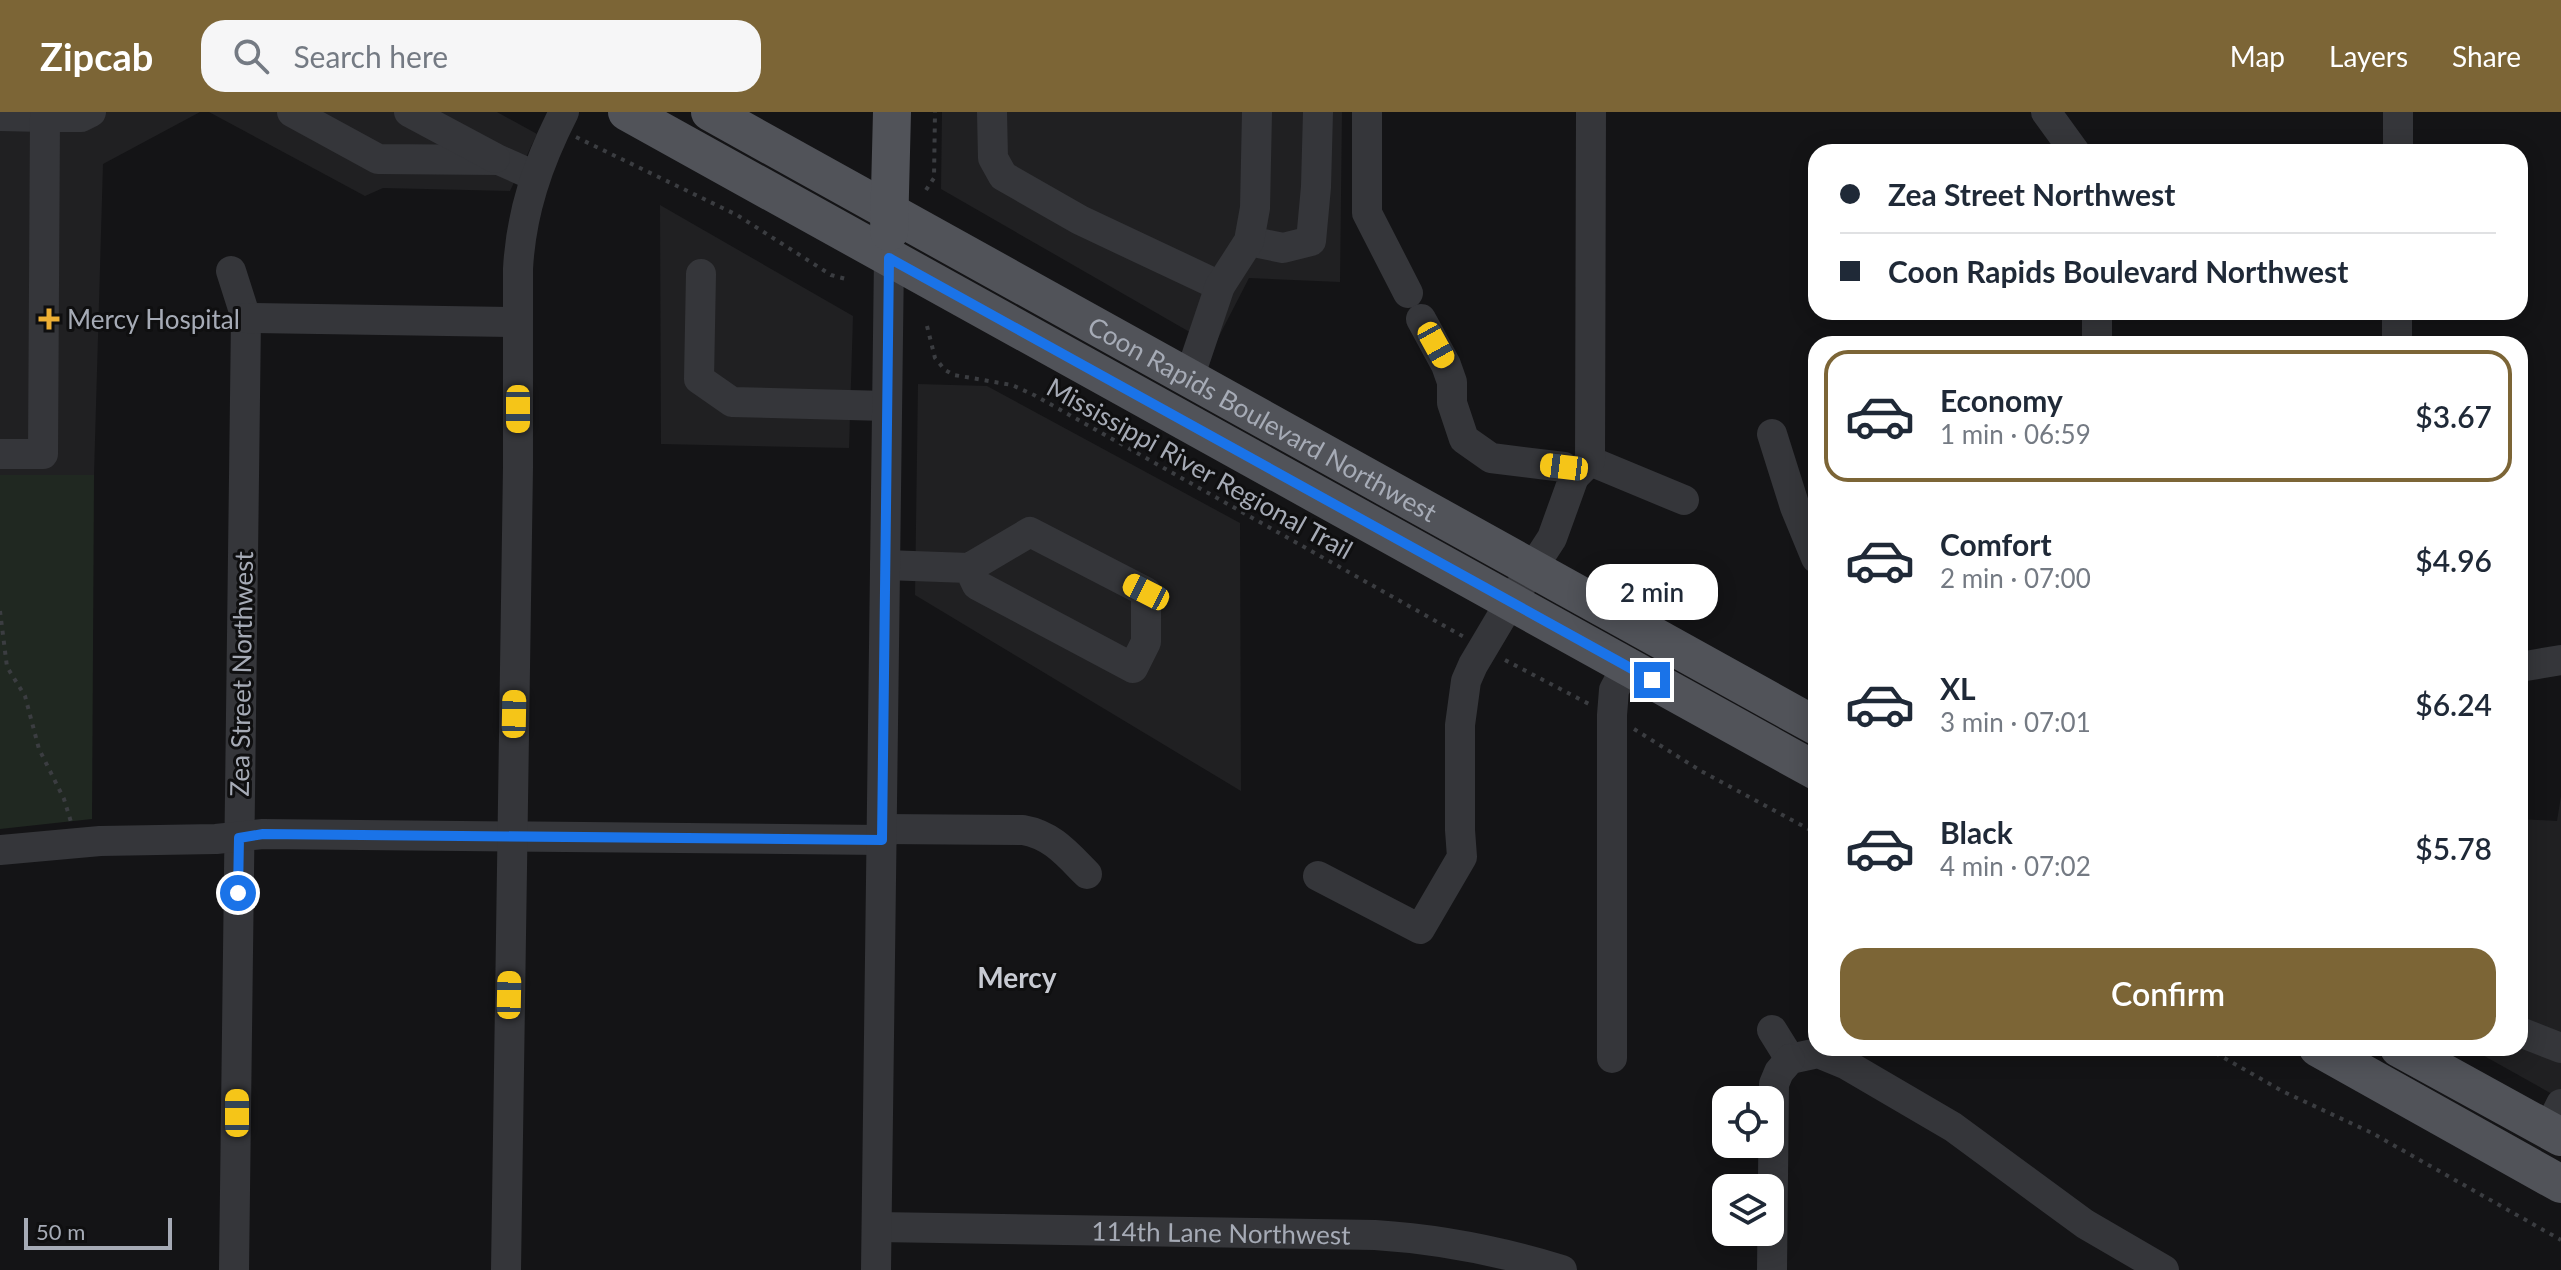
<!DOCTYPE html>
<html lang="en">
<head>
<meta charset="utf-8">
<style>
  :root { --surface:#fff; --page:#f6f6f7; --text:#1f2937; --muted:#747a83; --line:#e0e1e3; --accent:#7c6536 }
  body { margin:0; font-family:Lato,sans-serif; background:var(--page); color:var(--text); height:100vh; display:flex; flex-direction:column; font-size:30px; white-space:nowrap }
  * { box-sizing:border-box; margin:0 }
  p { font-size:26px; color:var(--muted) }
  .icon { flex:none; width:44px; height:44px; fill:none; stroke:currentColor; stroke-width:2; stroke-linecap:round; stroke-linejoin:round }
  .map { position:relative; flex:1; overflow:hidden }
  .panel { position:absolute; left:1808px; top:224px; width:720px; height:720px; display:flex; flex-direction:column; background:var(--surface); border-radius:24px; box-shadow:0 4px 20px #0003 }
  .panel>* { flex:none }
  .banner { position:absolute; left:1808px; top:32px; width:720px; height:176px; border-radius:24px; box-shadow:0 4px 20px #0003; display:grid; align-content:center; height:176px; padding:0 32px; background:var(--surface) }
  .buttons { position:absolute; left:1712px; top:974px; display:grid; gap:16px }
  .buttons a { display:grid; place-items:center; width:72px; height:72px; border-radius:16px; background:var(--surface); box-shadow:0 4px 20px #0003; font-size:40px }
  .scale { position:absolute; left:24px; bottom:20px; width:148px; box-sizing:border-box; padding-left:8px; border:4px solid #a6abb6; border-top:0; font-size:22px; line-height:28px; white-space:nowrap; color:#a6abb6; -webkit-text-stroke:6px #0f0f10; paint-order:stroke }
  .end { position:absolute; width:36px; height:36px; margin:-18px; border:10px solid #1a73e8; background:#fff; box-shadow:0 0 0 4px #fff }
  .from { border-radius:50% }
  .bubble { position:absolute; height:56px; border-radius:24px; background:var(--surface); box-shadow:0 4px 20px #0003; font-size:26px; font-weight:600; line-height:56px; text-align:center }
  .car { position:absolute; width:24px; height:48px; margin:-24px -12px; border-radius:10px; box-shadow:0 0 6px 2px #0007; background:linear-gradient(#f5c518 24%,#345 0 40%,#f5c518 0 76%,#345 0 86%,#f5c518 0) }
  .banner b { display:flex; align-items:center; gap:28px; height:76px; font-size:30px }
  .banner b+b { border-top:2px solid var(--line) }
  .banner i { width:20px; height:20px; background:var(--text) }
  ul { padding:14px 0 0; list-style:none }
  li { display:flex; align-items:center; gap:24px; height:132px; margin:0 16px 12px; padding:0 16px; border:4px solid transparent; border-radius:24px }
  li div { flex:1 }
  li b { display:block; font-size:30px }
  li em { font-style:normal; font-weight:600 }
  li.selected { border-color:var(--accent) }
  li>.icon { width:72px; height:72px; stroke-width:1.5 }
  .button { display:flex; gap:16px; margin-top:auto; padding:16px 32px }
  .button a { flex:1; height:92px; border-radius:24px; background:var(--accent); color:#fff; font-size:32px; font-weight:600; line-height:92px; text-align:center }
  header { display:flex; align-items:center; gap:48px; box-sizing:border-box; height:112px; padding:0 40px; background:var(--accent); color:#fff }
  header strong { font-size:38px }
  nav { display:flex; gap:44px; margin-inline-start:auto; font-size:28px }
  .search { width:560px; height:72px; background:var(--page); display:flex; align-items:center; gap:20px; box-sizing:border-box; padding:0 28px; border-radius:24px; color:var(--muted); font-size:30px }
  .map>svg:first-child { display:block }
</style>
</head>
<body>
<header>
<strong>Zipcab</strong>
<div class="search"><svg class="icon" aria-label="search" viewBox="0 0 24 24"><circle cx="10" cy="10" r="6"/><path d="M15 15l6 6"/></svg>Search here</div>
<nav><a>Map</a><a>Layers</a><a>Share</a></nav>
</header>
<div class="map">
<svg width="2561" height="1158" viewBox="0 0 2561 1158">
  <rect width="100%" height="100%" fill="#141416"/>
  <path fill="#202022" d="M0,0h200l-97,52 -9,311h-94z
    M209,0h288l40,22 -27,57 -127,-3 -18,8z
    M942,0h400l-2,170 -91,-4 -35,68 -273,-157z
    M660,93l193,111 -4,132 -188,-4z
    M918,272l69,2 253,137 1,268 -326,-196z
    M2561,684v303l-91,-51h50v-229l37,2z"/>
  <path fill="#202821" d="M0,363h94l-2,344 -92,10z"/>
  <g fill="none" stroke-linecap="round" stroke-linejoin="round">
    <path stroke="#3b3d41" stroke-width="4" stroke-dasharray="4 6" stroke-linecap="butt" d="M576,25l161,78 94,60 15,4
      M926,78l8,-12 1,-66
      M927,214l8,32 10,12 9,5 58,10 22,10 430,242
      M0,499l7,56 18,29 14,53 25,50 7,23
      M1505,548l84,44
      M1634,617l67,42 115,62
      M2207,936l75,43 90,42 189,107"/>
    <g stroke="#35363a" stroke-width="30">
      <path d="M292,0l86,47 121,1 36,16"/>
      <path d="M409,0l86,46"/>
      <path d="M992,0l1,46 10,18 77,44 140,66"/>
      <path d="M1367,0v101l41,80"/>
      <path d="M2046,0l29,40"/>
      <path d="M0,4l45,1"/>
      <path d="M2398,40v-40"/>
      <path d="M1249,129l34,7 28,-7 5,-54 2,-75"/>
      <path d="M231,159l15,47 -12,952"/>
      <path d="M701,162l-2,105 33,23 155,4"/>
      <path d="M246,206l272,4"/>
      <path d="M2097,232v-32"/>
      <path d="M2397,232v-32"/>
      <path d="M1189,266l31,-92 29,-45 6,-33 2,-96"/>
      <path d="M1772,322l23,73 21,51"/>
      <path d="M0,342h43l2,-337h36l10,-5"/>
      <path d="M1590,349l94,39"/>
      <path d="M1574,365l16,-16 1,-349"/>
      <path d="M885,453l84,3 61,-36 116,60v50l-13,26 -156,-83 -8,-17"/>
      <path d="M2520,555l41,-7"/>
      <path d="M882,717l141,1c29,5 44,24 64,44"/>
      <path d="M0,738l100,-9 116,-2 47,-5 619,6"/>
      <path d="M1318,764l102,53 42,-72 -2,-27v-105l6,-44 7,-16 38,-64 41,-63 22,-61 -10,-10 -73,-9 -27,-19 -12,-36v-21l-6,-17 -25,-46"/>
      <path d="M1772,918l18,29"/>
      <path d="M2520,920l41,16"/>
      <path d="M1612,946v-343l2,-25 13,-24"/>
      <path d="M1790,947l28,-6 29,12 106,62 132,97 79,46"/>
      <path d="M2548,1018l13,-26"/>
      <path id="s1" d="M877,1115l498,8c64,4 125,16 187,35"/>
      <path d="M506,1158l12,-803v-198c3,-57 20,-106 46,-157"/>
      <path d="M876,1158l13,-1012"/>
      <path d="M1772,1158l2,-186 5,-12 11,-13"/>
    </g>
    <g stroke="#515359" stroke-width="38">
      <path d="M627,0l1189,659"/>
      <path id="s2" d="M710,0l1106,614"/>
      <path d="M889,120l3,-120"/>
      <path d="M2318,936l243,136"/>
      <path d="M2399,936l162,89"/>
    </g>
  </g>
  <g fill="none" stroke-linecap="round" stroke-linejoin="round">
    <path stroke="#1a73e8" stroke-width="10" d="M238,781l1,-55 24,-4 619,6 7,-582 763,422"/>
  </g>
  <path fill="#edaf34" stroke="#0f0f10" stroke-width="3" d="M45 195h8v8h8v8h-8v8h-8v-8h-8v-8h8z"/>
  <g text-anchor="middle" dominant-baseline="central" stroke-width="6" stroke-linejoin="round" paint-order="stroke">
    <g font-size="26" fill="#a6abb6" stroke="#0f0f10" text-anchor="start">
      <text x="67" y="207">Mercy Hospital</text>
    </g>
    <g font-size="26" fill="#a6abb6" stroke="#0f0f10">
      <text stroke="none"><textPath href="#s2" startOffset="632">Coon Rapids Boulevard Northwest</textPath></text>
      <text transform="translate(1200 356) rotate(29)">Mississippi River Regional Trail</text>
      <text transform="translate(241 562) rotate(-89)">Zea Street Northwest</text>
      <text stroke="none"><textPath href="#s1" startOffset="344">114th Lane Northwest</textPath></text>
    </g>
    <g font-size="28" font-weight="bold" fill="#c7cad2" stroke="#0f0f10">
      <text x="1017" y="865">Mercy</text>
    </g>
  </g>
</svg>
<div class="buttons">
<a><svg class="icon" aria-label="locate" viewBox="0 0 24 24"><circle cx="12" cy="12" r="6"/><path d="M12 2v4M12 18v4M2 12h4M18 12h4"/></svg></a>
<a><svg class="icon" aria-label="layers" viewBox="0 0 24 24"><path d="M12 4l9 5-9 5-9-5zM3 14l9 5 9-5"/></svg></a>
</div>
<div class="scale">50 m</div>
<i class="end from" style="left:238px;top:781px"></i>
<i class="end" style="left:1652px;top:568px"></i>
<div class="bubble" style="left:1586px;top:452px;width:132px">2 min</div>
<i class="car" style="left:1436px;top:233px;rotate:151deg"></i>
<i class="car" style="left:518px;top:297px;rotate:180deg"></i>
<i class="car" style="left:1564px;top:355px;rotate:277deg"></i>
<i class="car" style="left:1146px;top:480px;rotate:297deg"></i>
<i class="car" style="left:514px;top:602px;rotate:1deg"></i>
<i class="car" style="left:509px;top:883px;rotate:1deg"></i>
<i class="car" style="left:237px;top:1001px;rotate:0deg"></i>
<div class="banner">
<b><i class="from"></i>Zea Street Northwest</b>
<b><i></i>Coon Rapids Boulevard Northwest</b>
</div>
<section class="panel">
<ul>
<li class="selected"><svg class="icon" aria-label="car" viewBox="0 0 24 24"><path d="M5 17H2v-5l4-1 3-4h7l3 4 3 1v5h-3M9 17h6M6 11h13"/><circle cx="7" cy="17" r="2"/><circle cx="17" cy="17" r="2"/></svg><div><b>Economy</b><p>1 min · 06:59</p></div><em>$3.67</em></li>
<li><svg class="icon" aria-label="car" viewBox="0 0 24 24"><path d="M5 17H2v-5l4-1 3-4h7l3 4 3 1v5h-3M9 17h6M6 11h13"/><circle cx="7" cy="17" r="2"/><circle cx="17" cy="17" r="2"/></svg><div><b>Comfort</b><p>2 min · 07:00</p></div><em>$4.96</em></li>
<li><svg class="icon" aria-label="car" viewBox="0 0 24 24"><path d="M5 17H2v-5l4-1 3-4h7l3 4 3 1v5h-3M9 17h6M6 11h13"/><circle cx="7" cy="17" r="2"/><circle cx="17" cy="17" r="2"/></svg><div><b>XL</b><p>3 min · 07:01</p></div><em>$6.24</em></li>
<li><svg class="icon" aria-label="car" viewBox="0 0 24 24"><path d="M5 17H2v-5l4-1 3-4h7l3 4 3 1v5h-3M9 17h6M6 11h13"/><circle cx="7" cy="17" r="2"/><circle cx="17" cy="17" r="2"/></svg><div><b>Black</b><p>4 min · 07:02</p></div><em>$5.78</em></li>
</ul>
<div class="button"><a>Confirm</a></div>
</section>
</div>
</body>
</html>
